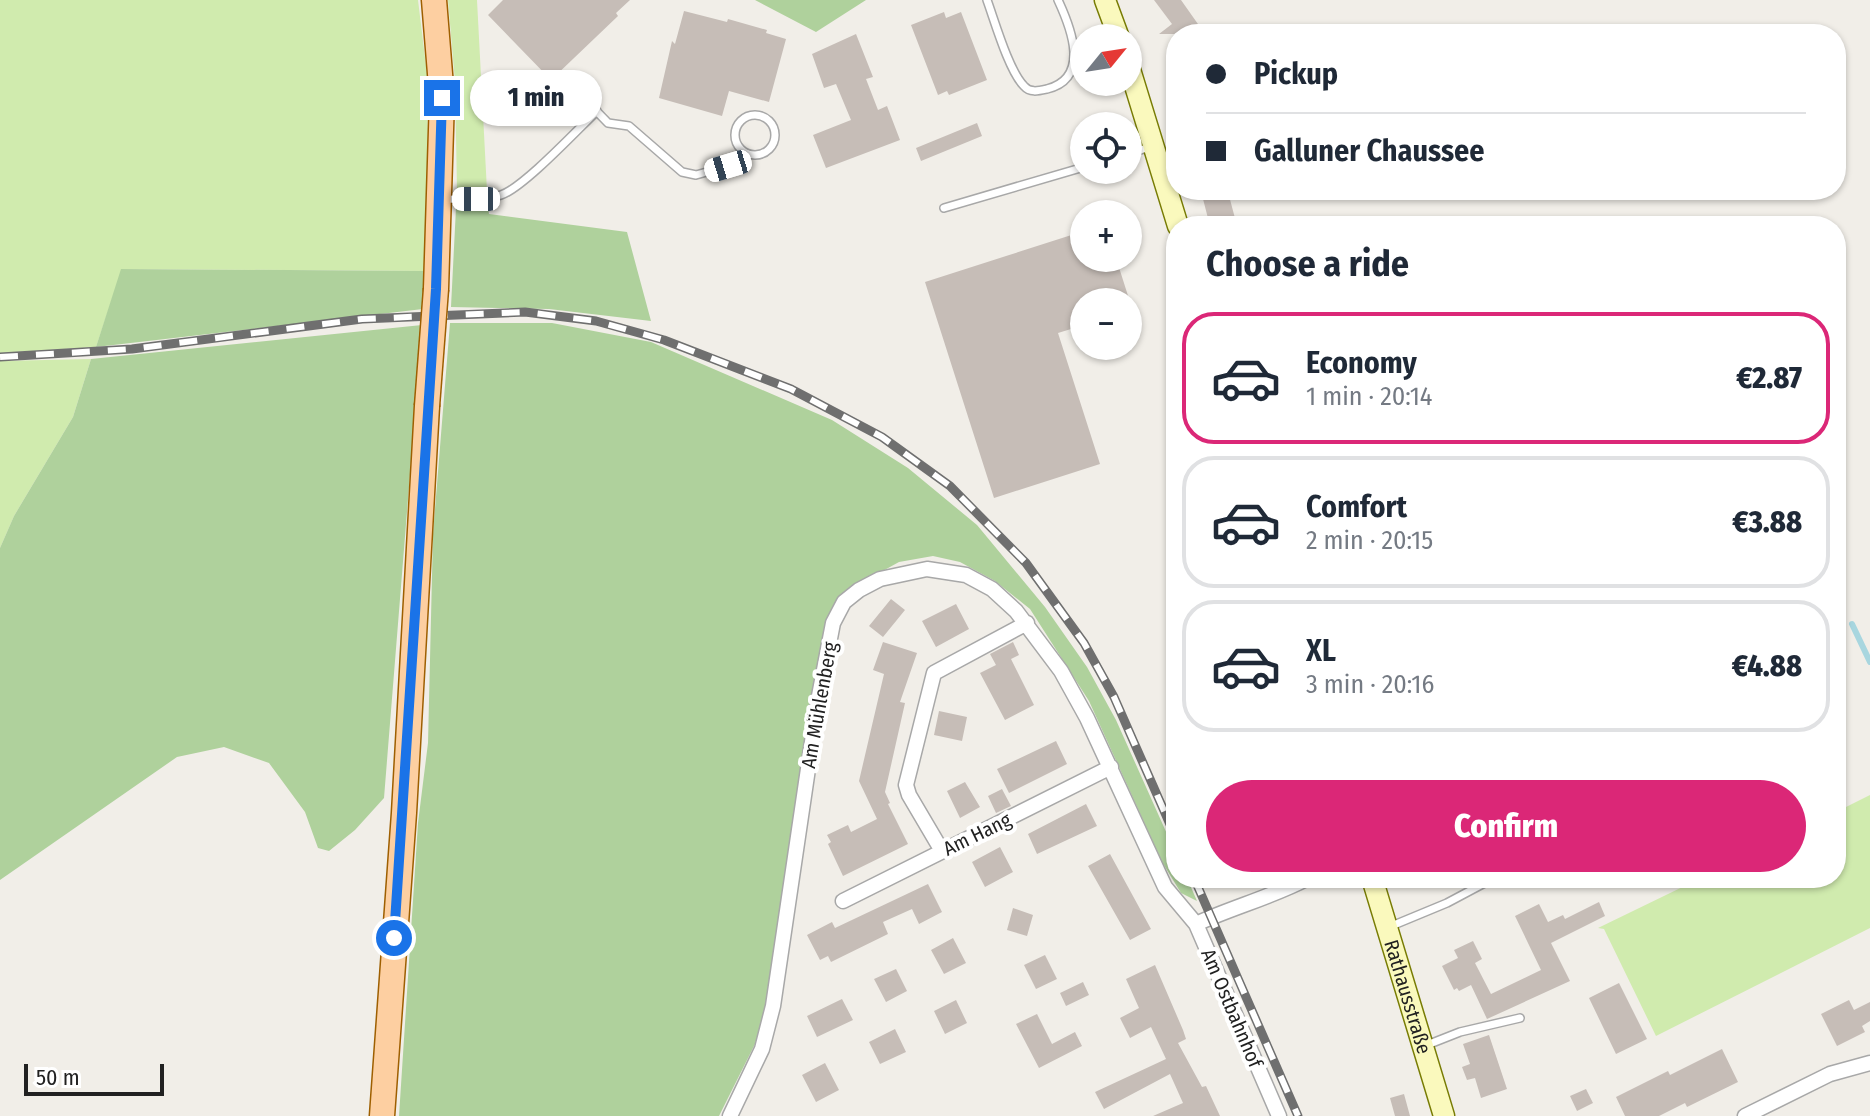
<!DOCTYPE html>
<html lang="en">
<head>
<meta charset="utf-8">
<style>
  :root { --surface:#fff; --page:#f2f2f3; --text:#1f2937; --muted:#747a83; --line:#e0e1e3; --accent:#db2777 }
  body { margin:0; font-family:"Fira Sans Condensed",sans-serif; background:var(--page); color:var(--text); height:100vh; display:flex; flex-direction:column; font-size:30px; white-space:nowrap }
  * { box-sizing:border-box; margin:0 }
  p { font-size:26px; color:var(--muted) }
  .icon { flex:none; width:44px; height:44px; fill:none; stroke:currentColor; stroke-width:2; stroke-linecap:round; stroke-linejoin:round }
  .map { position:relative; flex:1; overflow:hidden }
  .panel { position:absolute; left:1166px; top:216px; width:680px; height:672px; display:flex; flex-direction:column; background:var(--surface); border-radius:32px; box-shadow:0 2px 6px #0004 }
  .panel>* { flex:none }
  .hud { position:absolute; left:1166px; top:24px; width:680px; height:176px; border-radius:32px; box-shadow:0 2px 6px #0004; display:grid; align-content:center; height:176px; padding:0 40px; background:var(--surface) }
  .needle { width:52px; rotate:60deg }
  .fabs { position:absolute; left:1070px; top:24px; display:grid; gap:16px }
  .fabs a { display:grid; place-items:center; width:72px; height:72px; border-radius:50%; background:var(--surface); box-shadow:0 2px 6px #0004; font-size:40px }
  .scale { position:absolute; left:24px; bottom:20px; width:140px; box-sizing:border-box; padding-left:8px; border:4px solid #212121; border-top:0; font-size:22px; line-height:28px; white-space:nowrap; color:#212121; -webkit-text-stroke:6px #fff; paint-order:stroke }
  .end { position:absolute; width:36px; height:36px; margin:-18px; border:10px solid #1a73e8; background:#fff; box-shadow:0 0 0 4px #fff }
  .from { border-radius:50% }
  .bubble { position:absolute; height:56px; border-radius:28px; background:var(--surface); box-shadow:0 2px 6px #0004; font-size:26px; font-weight:800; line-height:56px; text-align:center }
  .car { position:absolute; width:24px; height:48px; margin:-24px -12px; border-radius:10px; box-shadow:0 0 6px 2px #0007; background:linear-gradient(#fff 24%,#345 0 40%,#fff 0 76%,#345 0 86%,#fff 0) }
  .hud b { display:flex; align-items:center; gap:28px; height:76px; font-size:30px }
  .hud b+b { border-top:2px solid var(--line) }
  .hud i { width:20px; height:20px; background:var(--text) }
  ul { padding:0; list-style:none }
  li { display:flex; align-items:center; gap:24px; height:132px; margin:0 16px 12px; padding:0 24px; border:4px solid var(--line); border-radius:32px }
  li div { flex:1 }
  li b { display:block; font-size:30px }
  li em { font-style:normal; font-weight:800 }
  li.current { border-color:var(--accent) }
  li>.icon { width:72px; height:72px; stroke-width:1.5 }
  h2 { padding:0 40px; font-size:36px; line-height:96px }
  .primary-button { display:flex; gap:16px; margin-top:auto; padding:16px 40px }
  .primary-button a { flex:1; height:92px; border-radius:48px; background:var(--accent); color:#fff; font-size:32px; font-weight:800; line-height:92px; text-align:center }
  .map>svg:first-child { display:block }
</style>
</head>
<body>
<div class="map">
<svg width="1870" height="1116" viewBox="0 0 1870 1116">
  <rect width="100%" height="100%" fill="#f1eee8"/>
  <path fill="#d0ebae" d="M0,0h418l9,74 2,143 -3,54 -304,-2 -26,78 -96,6z
    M448,0h29l10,191 -30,-1 -2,-108z
    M91,359l-18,58 -59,99 -14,32v-187z
    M1870,795v133l-214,108 -52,-107 -6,-1 103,-50h135v-66z"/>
  <path fill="#afd19c" d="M755,0h111l-50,32z
    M488,207l1,7 138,18 24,89 -102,-12 -98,-2 5,-99z
    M121,269l305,2 -3,38 -327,38z
    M450,323h102l99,19 181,78 76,48 69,57 68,82 42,60 29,53 60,134v24h11l10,23 -16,-8 -19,-31 -73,-161 -59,-92 -35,-28 -35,-19 -27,-6 -34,6 -58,32 -13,32 -10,37 -52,345 -11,36 -36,72h-320l19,-293 10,-80 5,-209z
    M422,325l-38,473 -29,32 -26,21 -11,-3 -13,-36 -36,-49 -45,-16 -47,10 -177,123v-332l14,-32 59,-99 18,-58z"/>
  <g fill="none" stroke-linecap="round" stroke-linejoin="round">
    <path stroke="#a8d6df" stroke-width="6" d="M1852,624l18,38"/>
  </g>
  <path fill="#c6bdb7" d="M503,0h127l-14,13 2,3 -67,64 -63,-65z
    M1154,0h27l24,34h-46l13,-10z
    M684,11l43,11 1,-3 39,11 -1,3 20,6 -17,63 -40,-11 -7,25 -63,-18 13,-57 3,3z
    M944,12l2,6 15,-6 26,68 -38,15 -2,-4 -9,4 -27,-70z
    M856,34l17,43 -7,2 12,31 9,-4 13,34 -74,28 -13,-33 38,-15 -15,-36 -12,4 -12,-34z
    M977,123l5,13 -61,25 -5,-13z
    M1228,192l8,30 -26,4 -7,-27z
    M1084,231v27h32l14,44h-46v23l-26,8 42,131 -106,34 -69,-216z
    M891,599l14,11 -22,27 -14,-11z
    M956,604l13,25 -33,18 -14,-26z
    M883,642l34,11 -17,49 5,1 -20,89 5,11 -2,1 20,40 -65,32 -15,-32 3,-2 -4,-7 21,-10 3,7 26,-13 -18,-38 25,-107 -11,-4z
    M1013,642l6,13 -8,4 23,46 -29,15 -25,-47 16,-8 -6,-11z
    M939,711l28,6 -5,24 -28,-6z
    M1056,741l11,23 -58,29 -12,-24z
    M965,782l15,25 -20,11 -13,-27z
    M1002,789l9,17 -15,7 -8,-17z
    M1086,804l11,22 -60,28 -9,-20z
    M1000,847l13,25 -28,15 -13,-25z
    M1110,854l41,75 -21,11 -42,-74z
    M928,884l14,28 -23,12 -7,-15 -29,13 5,12 -57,28 -3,-6 -8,4 -13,-25 25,-13 3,6z
    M1599,902l6,14 -54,27 19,38 -83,38 -16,-34 -12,6 -2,-3 -3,2 -12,-24 16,-8 -4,-8 19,-9 9,18 -7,4 16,31 50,-24 -26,-54 24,-12 9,18 15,-7 2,4z
    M1013,908l20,7 -6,21 -20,-6z
    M953,938l13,25 -22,11 -13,-24z
    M1045,955l12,24 -21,10 -12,-24z
    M1155,965l28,65 3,9 -8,4 24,44 4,-1 14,30h-67l30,-13 -13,-29 -66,35 -9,-17 71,-33 -15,-32 -21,11 -10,-20 19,-10 -13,-29z
    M896,969l11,22 -21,11 -12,-23z
    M1083,982l6,13 -23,11 -6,-13z
    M1619,983l28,56 -31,15 -27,-56z
    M842,999l11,21 -36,17 -10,-21z
    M956,1000l11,23 -22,11 -11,-23z
    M1849,1000l5,10 16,-8v19l-8,5 3,6 -28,14 -16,-32z
    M1037,1014l15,30 23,-12 7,14 -43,22 -23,-44z
    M895,1029l11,23 -26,12 -11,-22z
    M1489,1035l18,54 -26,9 -6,-20 -8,2 -5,-13 8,-3 -7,-20z
    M1722,1049l16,33 -51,25 -2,-4 -26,13h-34l-9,-19 52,-26 2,4z
    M825,1063l14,27 -23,12 -14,-27z
    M1586,1089l7,14 -16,8 -7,-15z
    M1404,1094l6,22h-15l-5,-18z"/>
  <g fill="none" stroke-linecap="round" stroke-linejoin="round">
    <g stroke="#a8a8a8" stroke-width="10">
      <path id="lane" d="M987,0c8,22 22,71 37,86 6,7 14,5 23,3 44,-11 24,-61 11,-89
        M575,89l33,34 21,3 53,46 14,3 32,-9 20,-12
        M735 135a20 20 0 1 1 40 0a20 20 0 1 1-40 0Z
        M1128,154l25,-8
        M444,199c19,0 39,2 57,-4 22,-7 76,-65 96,-84
        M944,208l140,-41
        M1389,927l58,-24 47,-25
        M1427,1045l33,-13 60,-14"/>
    </g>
    <g stroke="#a8a8a8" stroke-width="17">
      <path id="street" d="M942,851l-33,-56 -3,-10 28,-112 93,-50
        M843,901l268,-134
        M1196,924c37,-17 76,-27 112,-46
        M730,1116l32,-67 11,-43 45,-305 15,-78 11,-21 15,-12 21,-11 47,-10 39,6 26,14 24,22 45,60 26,47 78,169 31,37 83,192
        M1745,1116l85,-42 40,-11"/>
    </g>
    <g stroke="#787c04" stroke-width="23">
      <g id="secondary">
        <path d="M1105,0l14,38"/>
        <path d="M1128,63l50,163"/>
        <path id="s1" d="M1372,878l72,238"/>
      </g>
    </g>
    <g stroke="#9e5f00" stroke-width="27">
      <path id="primary" d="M434,0l8,98 -6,191
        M382,1116l22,-303 23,-407"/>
    </g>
    <use href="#lane" stroke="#fff" stroke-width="7"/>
    <use href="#street" stroke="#fff" stroke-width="14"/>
    <use href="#secondary" stroke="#faf9bd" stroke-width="20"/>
    <use href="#primary" stroke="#fdcfa1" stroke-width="24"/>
    <g stroke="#6f6f6f" stroke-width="9">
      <path id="rail" d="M0,357l132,-8 230,-30 163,-7 71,9 68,19 127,49 91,48 68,49 76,77 58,80 30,54 62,141
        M1194,878l104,238"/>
    </g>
    <use href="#rail" stroke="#fff" stroke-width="6" stroke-dasharray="18" stroke-linecap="butt"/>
    <g stroke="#9e5f00" stroke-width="27" stroke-linecap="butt">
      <path id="primary-bridge" d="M427,406l9,-117"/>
    </g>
    <use href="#primary-bridge" stroke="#fdcfa1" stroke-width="24"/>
  </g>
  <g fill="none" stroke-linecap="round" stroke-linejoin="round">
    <path stroke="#1a73e8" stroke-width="10" d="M394,938l42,-649 6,-191"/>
  </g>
  <g text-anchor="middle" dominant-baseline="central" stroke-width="8" stroke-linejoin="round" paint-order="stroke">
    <g font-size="20" fill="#212121" stroke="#fff">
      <text transform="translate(819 705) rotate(-80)">Am Mühlenberg</text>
      <text transform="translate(977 834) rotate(-26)">Am Hang</text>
      <text stroke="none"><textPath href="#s1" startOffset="124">Rathausstraße</textPath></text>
      <text transform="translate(1232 1008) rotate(67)">Am Ostbahnhof</text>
    </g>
  </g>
</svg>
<div class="fabs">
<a><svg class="needle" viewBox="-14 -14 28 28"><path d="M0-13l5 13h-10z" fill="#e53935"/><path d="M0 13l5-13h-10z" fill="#747a83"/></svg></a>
<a><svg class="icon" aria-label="locate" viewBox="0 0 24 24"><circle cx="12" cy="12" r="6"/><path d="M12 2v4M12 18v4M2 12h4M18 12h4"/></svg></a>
<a>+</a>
<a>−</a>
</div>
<div class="scale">50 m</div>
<i class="end from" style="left:394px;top:938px"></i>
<i class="end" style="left:442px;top:98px"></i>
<div class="bubble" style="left:470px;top:70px;width:132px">1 min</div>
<i class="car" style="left:728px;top:166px;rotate:253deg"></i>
<i class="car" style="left:476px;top:199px;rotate:270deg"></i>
<div class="hud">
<b><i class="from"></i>Pickup</b>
<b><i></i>Galluner Chaussee</b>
</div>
<section class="panel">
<h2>Choose a ride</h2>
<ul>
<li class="current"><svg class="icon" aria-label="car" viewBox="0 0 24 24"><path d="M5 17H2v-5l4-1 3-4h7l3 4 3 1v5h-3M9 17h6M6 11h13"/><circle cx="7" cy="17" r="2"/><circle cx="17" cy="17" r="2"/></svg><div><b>Economy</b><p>1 min · 20:14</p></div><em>€2.87</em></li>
<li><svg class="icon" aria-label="car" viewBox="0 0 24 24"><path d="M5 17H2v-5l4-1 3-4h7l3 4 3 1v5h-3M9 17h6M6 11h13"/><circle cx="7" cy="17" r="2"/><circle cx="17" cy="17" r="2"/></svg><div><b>Comfort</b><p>2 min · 20:15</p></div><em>€3.88</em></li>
<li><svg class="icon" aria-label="car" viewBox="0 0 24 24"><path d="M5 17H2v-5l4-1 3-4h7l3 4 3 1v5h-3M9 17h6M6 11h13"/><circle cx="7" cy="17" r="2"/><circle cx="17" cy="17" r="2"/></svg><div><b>XL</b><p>3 min · 20:16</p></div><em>€4.88</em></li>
</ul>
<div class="primary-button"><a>Confirm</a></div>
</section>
</div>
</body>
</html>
